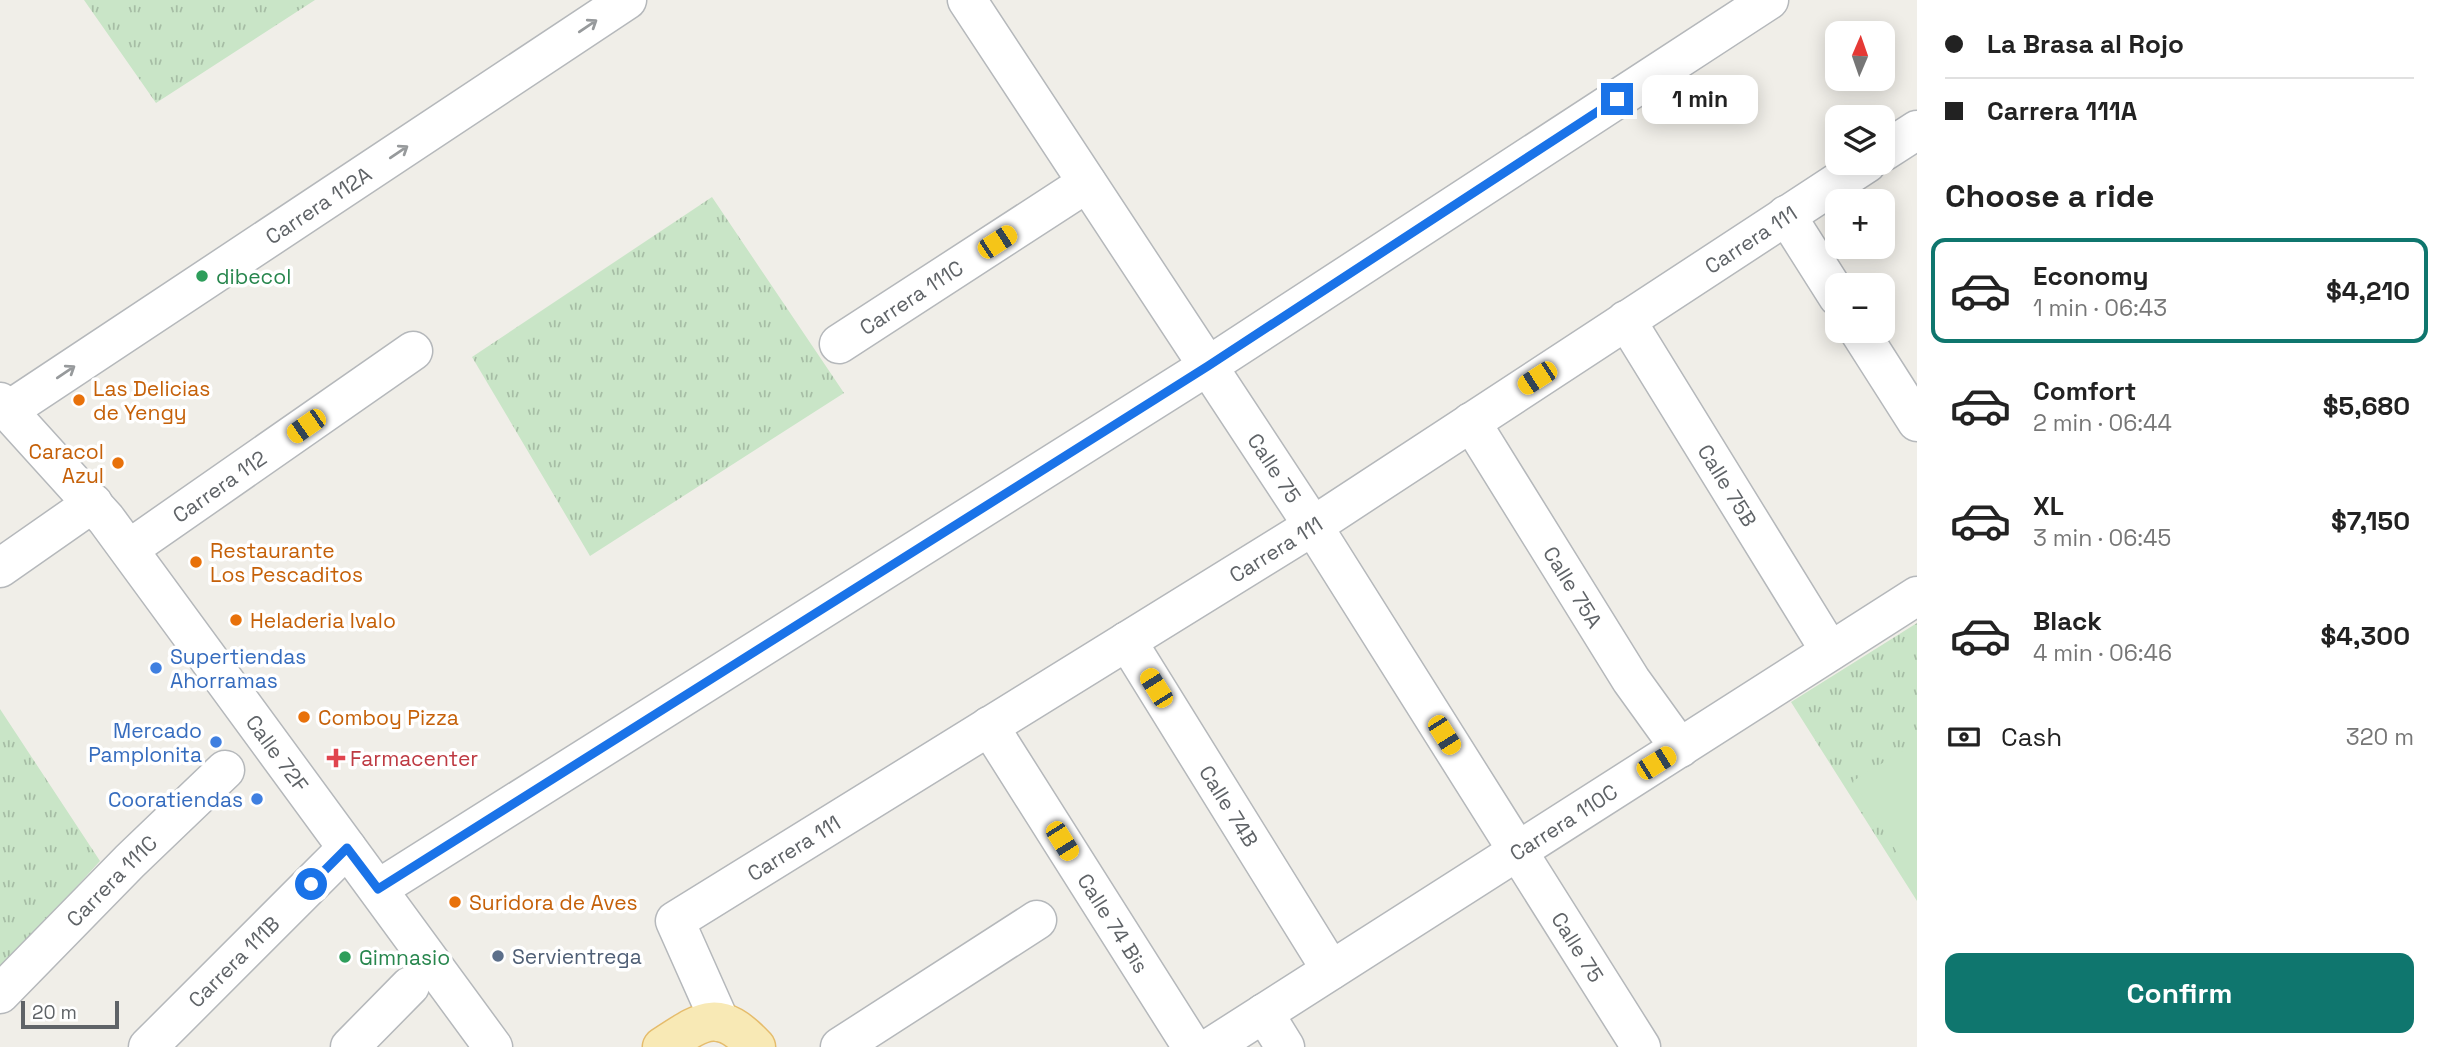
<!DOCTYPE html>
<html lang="en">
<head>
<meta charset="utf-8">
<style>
  :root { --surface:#fff; --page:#f6f6f6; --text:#222; --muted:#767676; --line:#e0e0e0; --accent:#0f766e }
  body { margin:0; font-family:"Space Grotesk",sans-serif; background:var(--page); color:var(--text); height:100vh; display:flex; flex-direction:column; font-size:26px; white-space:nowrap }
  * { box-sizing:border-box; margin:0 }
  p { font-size:23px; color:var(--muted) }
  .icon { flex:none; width:38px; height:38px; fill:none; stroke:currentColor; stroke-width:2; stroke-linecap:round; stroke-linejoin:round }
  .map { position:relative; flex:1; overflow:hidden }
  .drawer { display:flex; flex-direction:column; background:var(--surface); width:525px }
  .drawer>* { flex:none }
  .banner { display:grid; align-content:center; height:154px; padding:0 28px; background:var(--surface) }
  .needle { width:46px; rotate:2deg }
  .controls { position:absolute; left:1825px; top:21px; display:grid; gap:14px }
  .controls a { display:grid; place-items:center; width:70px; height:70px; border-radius:14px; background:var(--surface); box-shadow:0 4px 18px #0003; font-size:35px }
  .scale { position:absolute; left:21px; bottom:18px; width:98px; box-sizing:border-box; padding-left:7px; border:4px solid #5f6367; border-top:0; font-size:19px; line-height:24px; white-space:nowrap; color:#5f6367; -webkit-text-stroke:5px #fff; paint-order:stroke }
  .end { position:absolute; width:32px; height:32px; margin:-16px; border:9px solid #1a73e8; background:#fff; box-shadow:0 0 0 4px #fff }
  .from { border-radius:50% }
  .bubble { position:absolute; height:49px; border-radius:14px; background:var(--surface); box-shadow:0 4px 18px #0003; font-size:23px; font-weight:800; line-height:49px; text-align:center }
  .car { position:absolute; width:21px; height:42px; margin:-21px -10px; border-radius:9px; box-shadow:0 0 5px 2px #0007; background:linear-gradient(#f5c518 24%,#345 0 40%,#f5c518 0 76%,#345 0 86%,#f5c518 0) }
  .banner b { display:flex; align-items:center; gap:24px; height:66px; font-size:26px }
  .banner b+b { border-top:2px solid var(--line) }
  .banner i { width:18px; height:18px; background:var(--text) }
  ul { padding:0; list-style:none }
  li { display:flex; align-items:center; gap:21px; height:105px; margin:0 14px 10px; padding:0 14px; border:4px solid transparent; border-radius:14px }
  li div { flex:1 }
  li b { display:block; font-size:26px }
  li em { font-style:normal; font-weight:800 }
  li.on { border-color:var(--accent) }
  li>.icon { width:63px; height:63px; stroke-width:1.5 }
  h2 { padding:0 28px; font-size:32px; line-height:84px }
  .pay { display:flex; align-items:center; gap:18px; height:77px; padding:0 28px; font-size:26px }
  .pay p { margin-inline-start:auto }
  .primary-button { display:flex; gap:14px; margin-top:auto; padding:14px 28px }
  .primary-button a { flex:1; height:80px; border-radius:14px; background:var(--accent); color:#fff; font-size:28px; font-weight:800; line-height:80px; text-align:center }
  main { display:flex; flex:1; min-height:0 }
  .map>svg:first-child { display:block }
</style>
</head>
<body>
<main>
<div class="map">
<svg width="1917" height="1047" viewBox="0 0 1917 1047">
  <defs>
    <pattern id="park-tufts" width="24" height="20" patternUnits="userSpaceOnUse" patternTransform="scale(1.75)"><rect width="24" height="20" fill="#c9e5c7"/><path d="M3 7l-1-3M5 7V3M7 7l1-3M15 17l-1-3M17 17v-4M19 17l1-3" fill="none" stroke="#a6bda5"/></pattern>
  </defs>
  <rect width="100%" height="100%" fill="#f0eee8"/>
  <path fill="url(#park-tufts)" d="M84,0h231l-159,103z
    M712,197l132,196 -254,163 -118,-199z
    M1917,623v278l-126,-199z
    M0,709l100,152 -100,110z"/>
  <path fill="#c9e5c7" d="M1917,742v143l-64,-104z"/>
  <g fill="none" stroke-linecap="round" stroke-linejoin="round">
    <g stroke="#b5b8bb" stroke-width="41">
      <g id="minor">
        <path id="s1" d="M967,0l346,526 328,521"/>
        <path d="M1883,152l34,-22"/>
        <path d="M1786,215l52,82"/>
        <path id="s2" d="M1626,320l204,331"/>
        <path d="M1859,331l58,91"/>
        <path id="s3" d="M839,344l248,-161"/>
        <path id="s4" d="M0,402l106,117 387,528"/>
        <path id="s5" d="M9,410l618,-410"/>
        <path id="s6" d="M1471,422l160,258 49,68"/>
        <path id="s7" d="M129,549l284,-198"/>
        <path d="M0,568l93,-65"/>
        <path id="s8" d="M1127,641l204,329"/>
        <path id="s9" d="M989,726l203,321"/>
        <path d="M378,889l830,-523 561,-366"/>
        <path id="s10" d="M0,994l130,-133 95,-91"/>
        <path d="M1264,1013l21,34"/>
        <path id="s11" d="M720,1022l-45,-101 638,-395 554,-363"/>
        <path id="s12" d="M148,1047l199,-199"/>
        <path d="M350,1047l60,-61"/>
        <path d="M840,1047l197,-127"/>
        <path id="s13" d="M1211,1047l706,-451"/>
      </g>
    </g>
    <g stroke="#e5bc6c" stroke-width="41">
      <path id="major" d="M662,1047c40,-26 56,-41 94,0"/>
    </g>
    <use href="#minor" stroke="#fff" stroke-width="38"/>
    <use href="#major" stroke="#f8e9b5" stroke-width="38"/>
  </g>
  <defs><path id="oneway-shaft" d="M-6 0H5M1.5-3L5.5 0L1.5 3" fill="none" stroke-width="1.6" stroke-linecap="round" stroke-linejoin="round" transform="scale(1.75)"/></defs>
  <g stroke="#979a9c">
    <use href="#oneway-shaft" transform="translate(588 26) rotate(-34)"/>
    <use href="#oneway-shaft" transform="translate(399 152) rotate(-34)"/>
    <use href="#oneway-shaft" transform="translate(66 372) rotate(-34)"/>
  </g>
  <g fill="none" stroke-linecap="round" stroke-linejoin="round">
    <path stroke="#1a73e8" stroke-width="9" d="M311,884l36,-36 31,41 830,-523 409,-267"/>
  </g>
  <g fill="#2e9e5b" stroke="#fff" stroke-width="2.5">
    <circle cx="202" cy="276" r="7"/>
    <circle cx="345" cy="957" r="7"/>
  </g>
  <g fill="#e8710a" stroke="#fff" stroke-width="2.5">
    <circle cx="79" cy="400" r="7"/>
    <circle cx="118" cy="463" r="7"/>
    <circle cx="196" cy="562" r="7"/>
    <circle cx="236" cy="620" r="7"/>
    <circle cx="304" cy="717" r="7"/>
    <circle cx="455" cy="902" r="7"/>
  </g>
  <g fill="#3f7fe0" stroke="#fff" stroke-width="2.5">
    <circle cx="156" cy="668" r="7"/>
    <circle cx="216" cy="742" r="7"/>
    <circle cx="257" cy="799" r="7"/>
  </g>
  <path fill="#e0444e" stroke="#fff" stroke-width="2.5" d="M332.5 747.5h7v7h7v7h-7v7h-7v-7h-7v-7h7z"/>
  <circle fill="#5c6f8a" stroke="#fff" stroke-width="2.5" cx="498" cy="956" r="7"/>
  <g text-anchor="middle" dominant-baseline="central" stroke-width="7" stroke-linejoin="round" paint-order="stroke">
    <g font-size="21" fill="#5f6367" stroke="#fff">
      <text stroke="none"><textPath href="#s5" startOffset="371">Carrera 112A</textPath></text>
      <text stroke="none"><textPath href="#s11" startOffset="1384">Carrera 111</textPath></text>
      <text stroke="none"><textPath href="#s3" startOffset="86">Carrera 111C</textPath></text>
      <text stroke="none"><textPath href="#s1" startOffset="560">Calle 75</textPath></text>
      <text stroke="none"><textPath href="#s2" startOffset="194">Calle 75B</textPath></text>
      <text stroke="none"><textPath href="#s7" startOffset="110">Carrera 112</textPath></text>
      <text stroke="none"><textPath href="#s11" startOffset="817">Carrera 111</textPath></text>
      <text stroke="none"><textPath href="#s6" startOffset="194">Calle 75A</textPath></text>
      <text stroke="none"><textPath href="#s4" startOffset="448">Calle 72F</textPath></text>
      <text stroke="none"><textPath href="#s8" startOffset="194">Calle 74B</textPath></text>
      <text stroke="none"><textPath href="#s13" startOffset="418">Carrera 110C</textPath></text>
      <text stroke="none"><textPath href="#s11" startOffset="250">Carrera 111</textPath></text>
      <text stroke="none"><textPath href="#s10" startOffset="159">Carrera 111C</textPath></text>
      <text stroke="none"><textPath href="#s9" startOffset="233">Calle 74 Bis</textPath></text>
      <text stroke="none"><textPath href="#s1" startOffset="1127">Calle 75</textPath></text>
      <text stroke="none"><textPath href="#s12" startOffset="121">Carrera 111B</textPath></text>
    </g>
    <g font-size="21" fill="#27864d" stroke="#fff" text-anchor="start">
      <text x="216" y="276">dibecol</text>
      <text x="359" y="957">Gimnasio</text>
    </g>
    <g font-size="21" fill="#c56008" stroke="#fff" text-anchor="start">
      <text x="93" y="388">Las Delicias<tspan x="93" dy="24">de Yengy</tspan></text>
      <text x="104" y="451" text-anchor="end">Caracol<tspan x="104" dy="24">Azul</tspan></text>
      <text x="210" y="550">Restaurante<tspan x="210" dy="24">Los Pescaditos</tspan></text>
      <text x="250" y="620">Heladeria Ivalo</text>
      <text x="318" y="717">Comboy Pizza</text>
      <text x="469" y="902">Suridora de Aves</text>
    </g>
    <g font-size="21" fill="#366cbe" stroke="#fff" text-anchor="end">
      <text x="170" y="656" text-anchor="start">Supertiendas<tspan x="170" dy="24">Ahorramas</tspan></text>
      <text x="202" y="730">Mercado<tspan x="202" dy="24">Pamplonita</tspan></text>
      <text x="243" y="799">Cooratiendas</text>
    </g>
    <g font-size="21" fill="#be3a42" stroke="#fff" text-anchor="start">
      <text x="350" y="758">Farmacenter</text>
    </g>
    <g font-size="21" fill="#4e5e75" stroke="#fff" text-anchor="start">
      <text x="512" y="956">Servientrega</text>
    </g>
  </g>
</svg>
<div class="controls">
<a><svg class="needle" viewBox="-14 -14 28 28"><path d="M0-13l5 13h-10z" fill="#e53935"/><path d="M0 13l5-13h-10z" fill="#767676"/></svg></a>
<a><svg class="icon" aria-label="layers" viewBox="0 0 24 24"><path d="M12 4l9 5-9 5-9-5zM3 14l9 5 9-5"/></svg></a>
<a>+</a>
<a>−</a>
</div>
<div class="scale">20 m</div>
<i class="end from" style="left:311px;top:884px"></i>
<i class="end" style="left:1617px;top:99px"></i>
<div class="bubble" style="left:1642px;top:75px;width:116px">1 min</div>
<i class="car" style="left:997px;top:242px;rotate:57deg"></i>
<i class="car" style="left:1537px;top:378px;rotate:237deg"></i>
<i class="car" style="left:306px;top:426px;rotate:235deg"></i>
<i class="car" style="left:1156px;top:688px;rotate:328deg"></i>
<i class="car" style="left:1444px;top:735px;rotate:148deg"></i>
<i class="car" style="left:1656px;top:763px;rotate:58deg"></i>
<i class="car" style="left:1062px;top:841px;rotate:148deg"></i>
</div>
<section class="drawer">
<div class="banner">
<b><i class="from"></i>La Brasa al Rojo</b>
<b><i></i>Carrera 111A</b>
</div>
<h2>Choose a ride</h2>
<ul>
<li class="on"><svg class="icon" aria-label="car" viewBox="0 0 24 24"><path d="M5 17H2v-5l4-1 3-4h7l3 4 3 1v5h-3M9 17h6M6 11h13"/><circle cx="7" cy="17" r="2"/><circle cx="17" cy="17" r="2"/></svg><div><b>Economy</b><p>1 min · 06:43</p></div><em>$4,210</em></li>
<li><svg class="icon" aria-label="car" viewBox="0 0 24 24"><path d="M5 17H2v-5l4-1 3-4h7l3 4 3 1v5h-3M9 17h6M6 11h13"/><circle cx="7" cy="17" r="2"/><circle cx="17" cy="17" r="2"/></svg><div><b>Comfort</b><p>2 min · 06:44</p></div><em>$5,680</em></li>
<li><svg class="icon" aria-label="car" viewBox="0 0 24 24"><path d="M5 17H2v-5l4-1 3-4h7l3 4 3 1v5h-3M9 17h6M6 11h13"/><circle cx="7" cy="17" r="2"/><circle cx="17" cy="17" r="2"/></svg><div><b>XL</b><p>3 min · 06:45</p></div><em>$7,150</em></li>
<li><svg class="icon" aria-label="car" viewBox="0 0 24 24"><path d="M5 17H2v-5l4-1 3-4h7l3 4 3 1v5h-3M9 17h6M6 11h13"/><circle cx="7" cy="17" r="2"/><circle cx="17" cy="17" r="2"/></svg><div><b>Black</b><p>4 min · 06:46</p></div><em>$4,300</em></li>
</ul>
<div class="pay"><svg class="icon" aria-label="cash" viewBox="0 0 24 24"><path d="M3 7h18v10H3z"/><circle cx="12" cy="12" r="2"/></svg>Cash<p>320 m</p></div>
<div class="primary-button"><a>Confirm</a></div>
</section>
</main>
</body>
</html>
